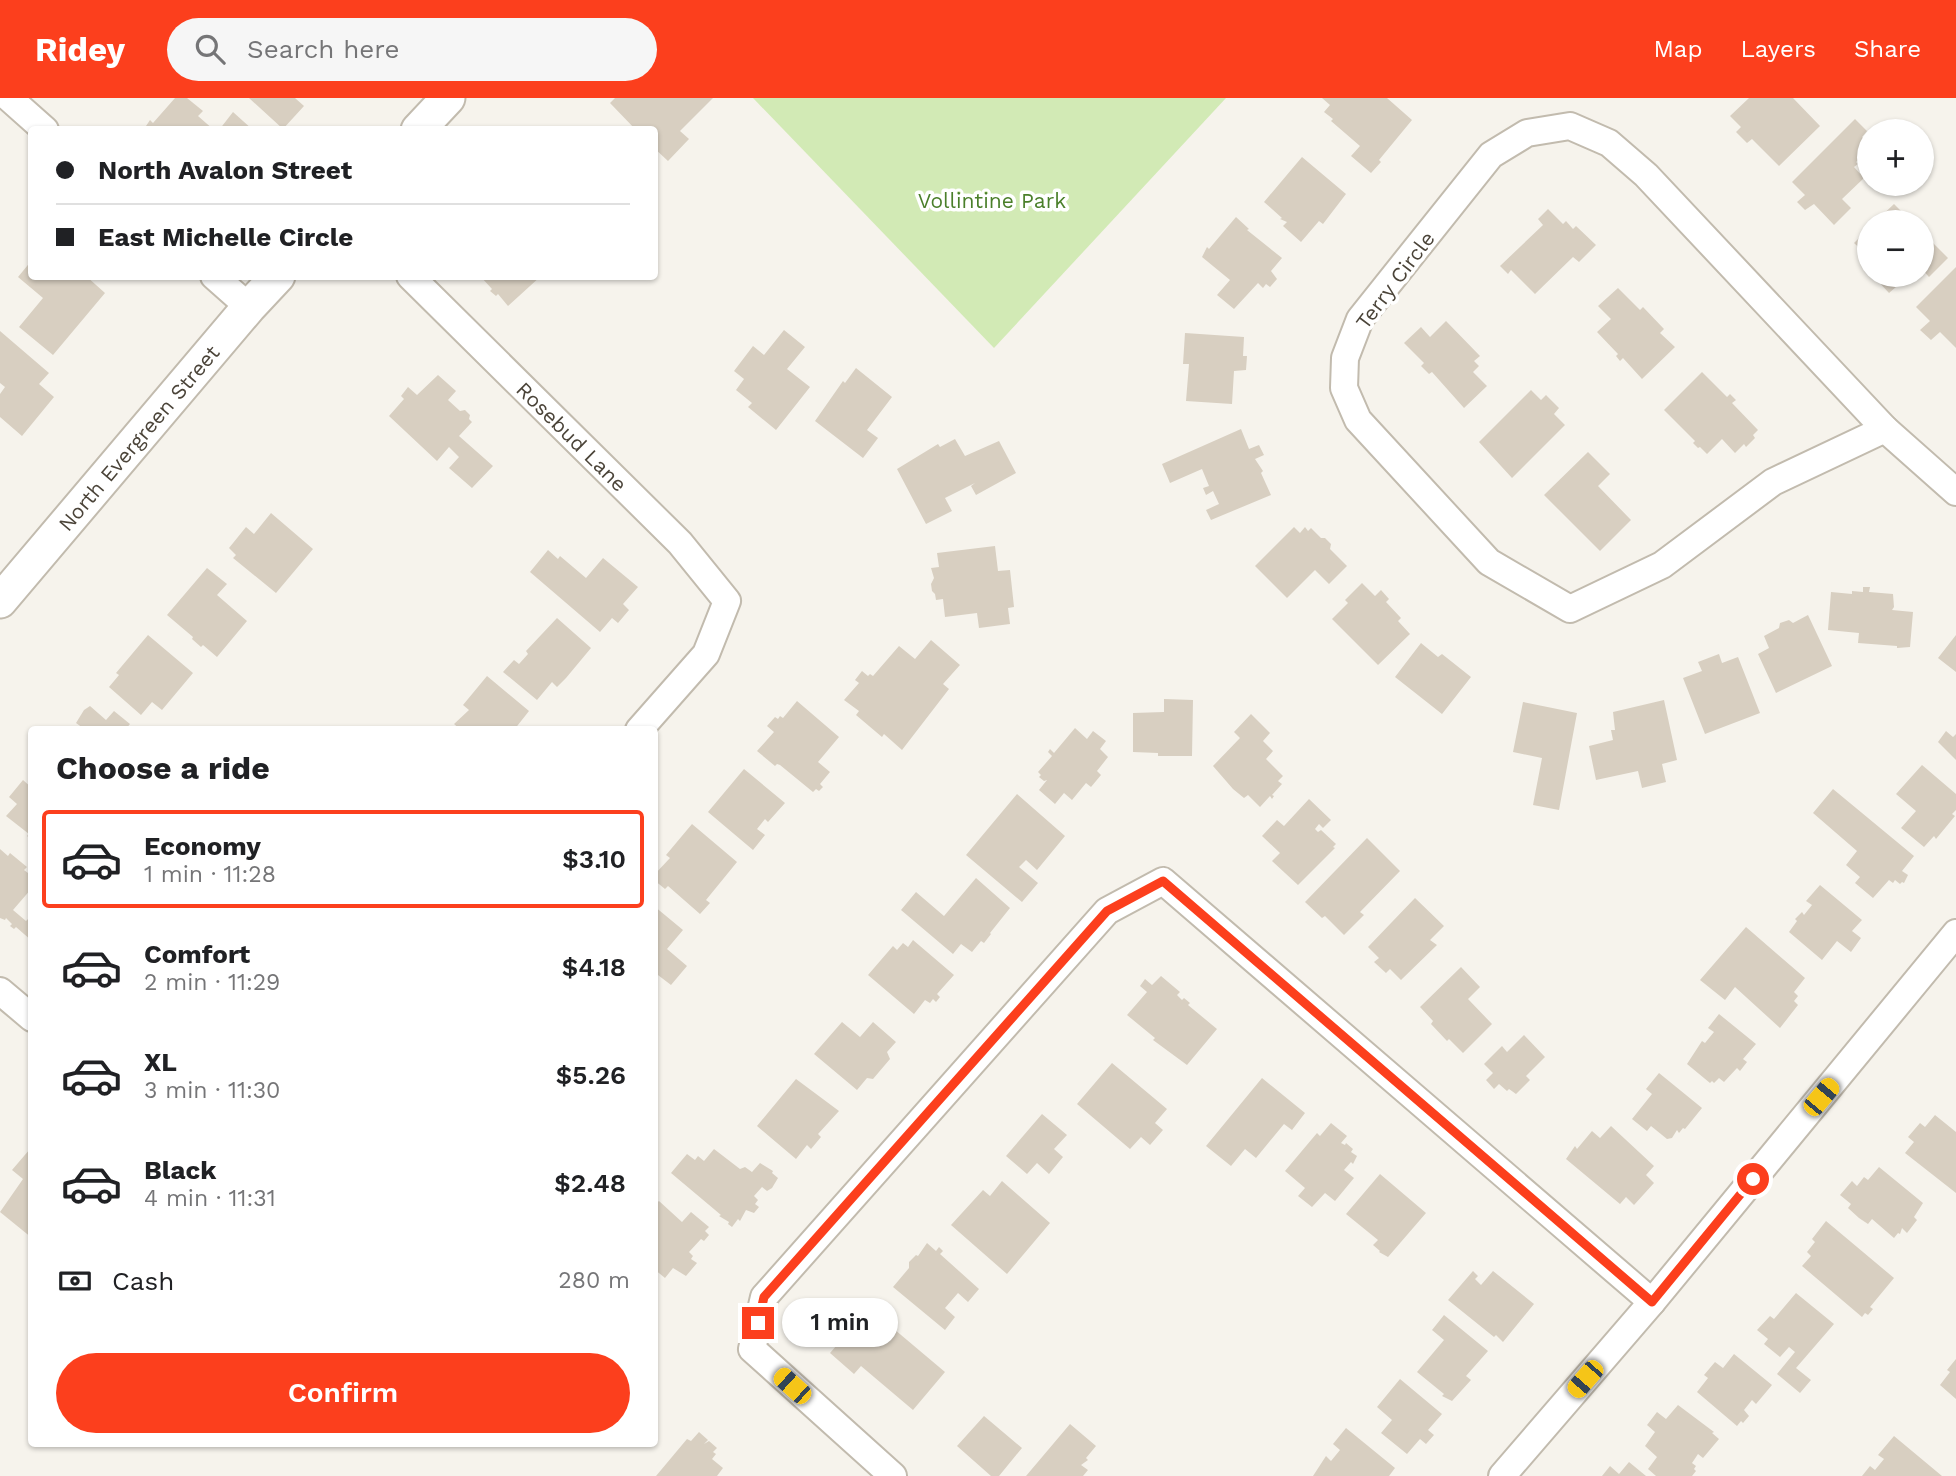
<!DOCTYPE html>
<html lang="en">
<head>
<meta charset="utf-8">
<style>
  :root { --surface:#fff; --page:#f6f6f6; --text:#202124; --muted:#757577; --line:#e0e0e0; --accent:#fc3f1d }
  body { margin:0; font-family:"Work Sans",sans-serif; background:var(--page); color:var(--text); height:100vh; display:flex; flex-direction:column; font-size:26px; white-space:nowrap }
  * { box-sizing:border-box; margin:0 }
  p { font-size:23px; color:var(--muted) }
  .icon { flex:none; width:38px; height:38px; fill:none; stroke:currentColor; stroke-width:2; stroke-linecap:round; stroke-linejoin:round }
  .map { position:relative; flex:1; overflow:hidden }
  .sheet { position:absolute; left:28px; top:628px; width:630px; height:721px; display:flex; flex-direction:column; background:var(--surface); border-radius:7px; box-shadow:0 2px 5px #0004 }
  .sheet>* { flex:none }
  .hud { position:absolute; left:28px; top:28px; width:630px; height:154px; border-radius:7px; box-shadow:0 2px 5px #0004; display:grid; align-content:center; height:154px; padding:0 28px; background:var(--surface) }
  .controls { position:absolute; left:1857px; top:21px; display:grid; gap:14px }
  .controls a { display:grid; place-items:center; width:77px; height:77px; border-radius:50%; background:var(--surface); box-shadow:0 2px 5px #0004; font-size:35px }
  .end { position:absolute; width:32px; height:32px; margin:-16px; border:9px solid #fc3f1d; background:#fff; box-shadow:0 0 0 4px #fff }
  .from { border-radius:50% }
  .bubble { position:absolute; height:49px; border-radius:24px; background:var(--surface); box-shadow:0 2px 5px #0004; font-size:23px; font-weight:600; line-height:49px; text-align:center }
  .car { position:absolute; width:21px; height:42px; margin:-21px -10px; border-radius:9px; box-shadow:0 0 5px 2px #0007; background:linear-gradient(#f5c518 24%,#345 0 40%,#f5c518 0 76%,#345 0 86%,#f5c518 0) }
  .hud b { display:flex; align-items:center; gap:24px; height:66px; font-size:26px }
  .hud b+b { border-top:2px solid var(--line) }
  .hud i { width:18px; height:18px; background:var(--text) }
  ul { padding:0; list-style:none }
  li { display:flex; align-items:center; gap:21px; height:98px; margin:0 14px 10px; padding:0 14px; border:4px solid transparent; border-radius:7px }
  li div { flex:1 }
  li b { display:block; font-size:26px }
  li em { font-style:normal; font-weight:600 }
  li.current { border-color:var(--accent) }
  li>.icon { width:63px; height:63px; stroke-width:1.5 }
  h2 { padding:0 28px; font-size:32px; line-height:84px }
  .pay { display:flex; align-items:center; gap:18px; height:77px; padding:0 28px; font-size:26px }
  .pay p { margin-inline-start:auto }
  .button { display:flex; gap:14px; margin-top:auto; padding:14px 28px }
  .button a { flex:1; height:80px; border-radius:42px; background:var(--accent); color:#fff; font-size:28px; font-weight:600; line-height:80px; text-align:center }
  header { display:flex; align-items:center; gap:42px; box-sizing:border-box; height:98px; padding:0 35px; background:var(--accent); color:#fff }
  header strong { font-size:33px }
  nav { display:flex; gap:38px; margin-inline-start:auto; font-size:24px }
  .search { width:490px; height:63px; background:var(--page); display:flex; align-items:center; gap:18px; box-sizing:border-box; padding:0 24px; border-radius:38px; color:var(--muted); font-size:26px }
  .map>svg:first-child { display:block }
</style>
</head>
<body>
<header>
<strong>Ridey</strong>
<div class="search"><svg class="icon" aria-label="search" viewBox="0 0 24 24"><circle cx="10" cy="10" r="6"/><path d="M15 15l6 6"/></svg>Search here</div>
<nav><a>Map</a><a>Layers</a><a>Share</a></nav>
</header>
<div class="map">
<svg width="1956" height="1378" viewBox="0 0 1956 1378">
  <rect width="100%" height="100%" fill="#f6f3ec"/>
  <path fill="#d2eab5" d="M753,0h473l-232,250z"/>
  <path fill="#d8cfc1" d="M175,0h12l16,13 -5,5 16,14h-66l-2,-4 4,-6 3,3z
    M249,0h46l9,8 -21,23z
    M615,0h98l-33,33 9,8 -21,22 -14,-13v-18h-18l-26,-27z
    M1322,0h65l25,22 -33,40 2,2 -10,11 -20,-17 9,-10 -29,-25 2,-2 -9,-7 6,-7z
    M1749,0h44l27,28 -41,40 -27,-27 -5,4 -11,-11 5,-5 -11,-11z
    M233,14l20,18h-34z
    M1855,21l12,12 -5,6 7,7v6l-13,12 2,2 -4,3 10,11 -22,21 9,9 -17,17 -20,-21 -9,6 -8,-8 8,-7 -13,-13z
    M1302,59l44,37 -23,30 -4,-3 -18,21 -18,-16 4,-4 -7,-3 2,-1 -18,-16z
    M1894,106l18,18h-37z
    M1548,111l15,15 3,-3 7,8 3,-3 20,19 -17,17 -6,-5 -38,37 -24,-24 -3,4 -8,-8 43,-41 -5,-6z
    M1236,119l13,12 -2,1 35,28 -11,13 6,8 -7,8 -4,-3 -3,4 -5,-5 -24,26 -17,-14 13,-15 -28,-23 5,-10 2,2z
    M1869,130v39l-7,-7 5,-5 -13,-12z
    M1922,134l26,26 -19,19 -7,-8z
    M32,162v16h54l19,17 -52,62 -34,-28 24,-29 -25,-21z
    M1956,169v81l-16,-16 -9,8 -11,-10 10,-9 -14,-14z
    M1876,177h34l-21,18 -14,-15z
    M480,178h61l-33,30 -10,-12 -2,2 -6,-5 2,-2z
    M1618,190l22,22 3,-3 21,22 -4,4 15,14 -33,32 -19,-21 -3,3 -4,-5 2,-2 -21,-22 14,-13 -13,-13z
    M1446,223l34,35 -6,5 5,5 -6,6 14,14 -23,22 -32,-36 -3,2 -8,-8 3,-3 -20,-20 17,-16 9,10z
    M784,232l21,17 -18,22 23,18 -34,43 -28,-23 4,-4 -16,-13 8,-11 -10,-8 19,-25 11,9z
    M0,233l49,42 -10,11 15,13 -32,39 -22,-19v-23l5,-7 -5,-4z
    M1185,235l59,4 -1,19h4l-1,14 -12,1 -2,33 -46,-3 3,-37h-6z
    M856,270l36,29 -25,33 11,8 -15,20 -48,-37 28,-40 2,2z
    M1702,274l25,25 3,-3 6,6 -4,3 26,27 -5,5 2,3 -9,9 -2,-3 -9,9 -13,-14 -15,15 -7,-7 -2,1 -5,-5 2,-2 -31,-31z
    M438,277l18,16 -8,9 12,11 5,-1 5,5 -1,4 3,3 -13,14 34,30 -21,22 -23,-20 10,-11 -10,-10 -12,14 -48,-45 15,-17 -3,-3 7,-9 9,8z
    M1531,292l10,10 5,-5 13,13 -5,6 11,11 -53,53 -33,-36z
    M1241,331l8,20 10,-4 5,10 -9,4 8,12 -2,2 10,22 -60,25 -5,-10 13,-6 -6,-13 -7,4 -3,-7 6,-2 -7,-17 -32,14 -8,-19z
    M955,341l10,17 34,-15 17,32 -40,22 -5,-9 4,-3 -30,15 7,13 -26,13 -29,-55 41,-25 2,3z
    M1588,354l22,22 -12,12 33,34 -31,31 -56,-56z
    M271,415l42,36 -37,44 -43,-35 3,-3 -7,-7 17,-21 8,7z
    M1294,429l6,6 5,-6 3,4 3,-3 10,10h4l6,6 -1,5 17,17 -18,18 -14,-14 -28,28 -32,-32z
    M995,448l3,25 12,-1 4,37 -6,1 2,16 -31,4 -2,-15 -32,4 -2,-18 -7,1 -1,-6 -3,-3 -1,-7 3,-6 -3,-10 8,-1 -2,-14z
    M548,452l10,9 2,-3 26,22 17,-20 35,29 -15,17 6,6 -11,13 -6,-5 -12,14 -70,-60z
    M207,470l20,16 -10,11 30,26 -30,36 -14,-12 -2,2 -9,-8 1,-2 -26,-22z
    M1362,485l13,13 6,-6 8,9 -3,3 15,16 -3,3 12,13 -32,31 -46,-46 16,-16 -3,-3z
    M1863,489h7l-1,5 24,2 1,13 -2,3 21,2 -3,35 -13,1v-2l-39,-3 1,-10 -31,-3 3,-38 21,2v-3l11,1z
    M1808,517l24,51 -56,27 -18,-39 11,-6 -5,-12 15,-8 1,-5 9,-3 4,3z
    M557,520l34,30 -25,30 -9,9 -5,-5 -15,18 -34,-28 11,-12 5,4 9,-10 -2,-3z
    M148,537l45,38 -31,37 -10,-8 -11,13 -32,-28 10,-12 -3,-2z
    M1956,537v37l-18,-14z
    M931,542l29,25 -17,19 6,5 -47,61 -18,-16 -2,3 -26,-22 3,-4 -15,-11 15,-17 -4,-3 7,-9 6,5 2,-2 3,2 26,-30 16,13z
    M1421,545l17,14 4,-3 29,23 -29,37 -47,-37z
    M1719,556l3,9 16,-6 22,56 -55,21 -22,-56 19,-7 -4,-9z
    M487,578l42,35 -15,19h-53l-7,-6 15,-14 -6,-5z
    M1164,601l29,1 -1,56h-34v-3l-25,-1v-39l31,-1z
    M1664,602l13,60 -15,4 4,18 -24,6 -4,-17 -42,9 -7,-34 24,-6 -2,-10h4l-2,-18z
    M797,603l42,36 -21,25 12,10 -10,12 3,3 -4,4 -3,-2 -3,3 -33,-27 -3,-1 -2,2 -18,-15 17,-19 -7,-6 8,-9 3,2 2,-3 3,2z
    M1523,604l54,11 -18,97 -26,-5 9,-47 -29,-6z
    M90,608l16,14 8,-9 16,13 -5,6h-44l2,-2 -7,-5 8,-13z
    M1251,616l19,19 -7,8 10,10 -7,8 17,17 -5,5 4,3 -10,11 2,1 -2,3 -2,-3 -10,11 -12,-12 -4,3 -11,-9 -20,-23 27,-28 -6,-6z
    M1075,630l12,11 6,-8 13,10 -6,8 8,8 -11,14 4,4 -10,12 -5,-4 -14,17 -8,-7 -9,11 -16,-14 8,-10 -3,1 -5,-4 2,-2 -3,-3 14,-16 -4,-4 2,-3 4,4z
    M1946,633l7,6 3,-3v26l-18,-18z
    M1922,667l34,29v16l-4,4 3,2 -19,23 -2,-3 -10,11 -23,-19 15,-17 -20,-17z
    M744,671l41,34 -17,19 -3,-3 -8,10 8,6 -12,15 -45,-38z
    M23,682l9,8v52l-5,-4 2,-2 -23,-18 11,-12 -8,-7z
    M1833,691l81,67 -12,15 6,4 -4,8 -2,-1 -2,2 -5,-4 -2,3 -4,-3 -16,18 -18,-15 5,-6 -14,-12 11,-14 -44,-38z
    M1017,696l48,42 -28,34 -11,-10 -7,7 19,16 -16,19 -56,-47z
    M1309,701l22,21 -8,8 -4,-4 -4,5 3,3 3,-2 15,14 -3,3 2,1 -37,37 -26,-24 8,-8 -18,-17 15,-16 7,6z
    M692,726l45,38 -31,38 4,3 -10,11 -32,-28 -3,3 -11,-9v-5l16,-17 -4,-3z
    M1367,740l33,33 -40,41 4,3 -20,20 -19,-19 -3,2 -17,-16z
    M0,751l8,7 2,-3 17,14 -3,3 8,6v12l-19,22 13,11 6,-6v26l-16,-14 -2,2 -4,-3 2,-2 -6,-6 -1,2 -5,-2z
    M976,780l34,30 -20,25 1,1 -7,9 -3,-2 -9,11 -11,-8 -8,10 -52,-44 15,-18 28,24z
    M1820,787l42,35 -10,11 9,7 -10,14 -14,-11 -15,19 -33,-28 8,-11 -2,-2 7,-7 2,3 8,-10 -6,-4z
    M1415,800l29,28 -14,14 7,5 -36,35 -11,-11 -4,4 -12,-11 5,-4 -11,-11z
    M654,808l29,24 -16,19 20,17 -16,19 -17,-13z
    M1746,829l59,51 -11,14 4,4 -4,5 4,4 -18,23 -45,-41 -10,13 -25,-20z
    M913,842l41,35 -17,19 3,3 -4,5 -3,-3 -3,4 -5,-3 -11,14 -46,-39 25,-29 4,4 6,-7 5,4z
    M1461,869l19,20 -12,12 24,25 -29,29 -14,-14 -2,2 -16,-17 2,-3 -13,-14z
    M1161,878l19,16 -3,3 5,5 2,-2 6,5 -2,2 29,24 -30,36 -34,-25 2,-2 -28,-23 20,-23 -7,-6 5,-7 7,6z
    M1719,916l37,30 -13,15 4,3 -7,9 -3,-3 -13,14 -5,-4 -5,5 -2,-2 -2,2 -23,-19 15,-23 3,2 9,-11 -6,-4z
    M842,924l18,15 13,-15 23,20 -9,10 3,7 -17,20 -6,-1 -10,12 -43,-36z
    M1524,937l21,22 -19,19 4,4 -14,14 -7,-5 -2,2 -8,-7 -5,5 -8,-9 7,-7 -9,-9 18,-18 5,6z
    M1112,965l55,46 -12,14 8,7 -13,15 -9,-8 -11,12 -53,-45z
    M1659,975l43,35 -17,21 -2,-1 -4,5 -2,-3 -5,8 -5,1 -16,-13 -4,5 -15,-12 20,-25 -6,-5z
    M1262,980l43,35 -13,17 -8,-6 -28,34 -11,-9 -14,17 -25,-20z
    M796,981l43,32 -21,23 3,3 -10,12 -4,-4 -11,14 -39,-33z
    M1042,1016l25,21 -13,14 9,8 -14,17 -12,-11 -10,11 -21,-18z
    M1935,1017l21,17v61l-51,-40 9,-11 -6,-5 12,-14 5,4z
    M1331,1025l16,13 -6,7 4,2 1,-2 7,6 -2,3 6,4 -4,8 -2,-2 -7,8 10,8 -19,23 -10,-8 -13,14 -14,-11 7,-8 -20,-17 32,-38 3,3z
    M1611,1028l43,40 -8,9 8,8 -20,22 -8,-8 -6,7 -54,-45 9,-13 2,3 15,-18 8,7z
    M30,1051l2,2v87l-32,-26 23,-33 -11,-9z
    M714,1051l26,20 5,-2 7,5 8,-9 13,8 -1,2 6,5 -6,10 -5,3 -5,-4 -8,9 4,4 -3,4 4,3 -5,6 -8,-3 -6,11 -2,-2 -6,8 -4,-3 1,-2 -10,-6 2,-1 -50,-42 16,-19 8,6 3,-4 6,5z
    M1879,1069l44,36 -9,14 3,3 -10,13 -5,-5 -2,6 -2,-1 -4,5 -22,-19 -4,5 -9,-6 -11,-10 3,-4 -11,-9 12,-14 5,5 7,-9 4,3z
    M1380,1076l46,39 -38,44 -9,-5 1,-1 -7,-6 5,-5 -32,-26z
    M1002,1083l48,42 -43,51 -56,-49 32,-35 7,6z
    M659,1103l23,21 9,-10 18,15 -4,4 4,4 -5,6 -3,-2 -12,13 4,4 -2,3 6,4 -11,13 -13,-8 -8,10 -11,-9v-64z
    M1826,1123l68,57 -24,29 3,2 -5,6 -3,-2 -3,4 -60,-51 9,-10 -4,-4 8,-10 -3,-3z
    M927,1145l9,8 3,-4 4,4 -3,3 39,35 -11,13 -10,-9 -13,15 10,9 -10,13 -52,-43 16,-19v-6l7,-7 2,1z
    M1473,1173l5,5 -3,3 6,6 12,-14 41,33 -31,38 -7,-7 -2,2 -46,-37z
    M1796,1195l38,31 -38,44 15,12 -11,13 -23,-19 18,-22 -6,-5 -9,10 -16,-13 4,-5 -11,-9 13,-14 4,3z
    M869,1210l76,64 -32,38 -52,-44 -7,8 -24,-21z
    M1444,1217l44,36 -22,25 5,4 -19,21 -10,-5 2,-2 -27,-22 27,-32 -12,-10z
    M1734,1256l38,31 -16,19 -4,-4 -8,10 5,6 -6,7 -2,-2 -4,5 -40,-34 11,-14 -4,-3 11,-13 8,6z
    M1956,1261v40l-16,-14 10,-13 -3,-2z
    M1400,1281l42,35 -14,16 6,5 -8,9 -6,-5 -13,15 -26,-21 11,-13 -15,-13z
    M1678,1307l36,27 -2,1 7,6 -16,19 -5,-4 -6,9 4,3 -2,3 2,2 -4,5h-36l-8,-7 9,-12 -12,-11 10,-14 -8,-7 10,-13 9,7z
    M984,1318l38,32 -23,28h-8l-34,-30z
    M1070,1326l26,22 -10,12 2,2 -7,5 7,5 -5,6h-57z
    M1346,1330l49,40 -6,8h-76l13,-20 5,5 9,-11 -7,-6z
    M699,1334l9,8 -4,4 5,-3 8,7 -4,4 3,2 -4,5 11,9 -6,8h-61l31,-37 4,2z
    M1894,1338l48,40h-80l8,-10 5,4 9,-11 -6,-4z
    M1629,1364l17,14h-44l8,-10 9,8z"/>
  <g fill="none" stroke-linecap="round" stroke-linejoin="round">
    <g stroke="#c2bbae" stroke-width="30">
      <g id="minor">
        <path d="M9,0l36,32"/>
        <path d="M1570,28l39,17 37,32 239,254 -112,53 -111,83 -92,44 -81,-47 -131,-142 -14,-32 1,-30 15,-39 131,-164 36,-22z"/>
        <path d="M214,178l35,31"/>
        <path id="s1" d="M410,178l270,267 47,58 -21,53 -67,76"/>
        <path d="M1885,331l71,63"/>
        <path d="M0,893l32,27"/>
        <path d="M893,1378l-141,-127 12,-52 343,-386 56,-30 489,421"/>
        <path d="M1502,1378l150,-174 304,-369"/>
      </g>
    </g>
    <g stroke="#c2bbae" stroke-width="37">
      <g id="tertiary">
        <path d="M418,32l30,-32"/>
        <path id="s2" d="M0,503l249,-294 29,-31"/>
      </g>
    </g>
    <use href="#minor" stroke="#fff" stroke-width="26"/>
    <use href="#tertiary" stroke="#fff" stroke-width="33"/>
  </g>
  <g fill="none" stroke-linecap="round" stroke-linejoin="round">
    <path stroke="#fc3f1d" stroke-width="9" d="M758,1225l6,-26 343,-386 56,-30 489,421 101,-123"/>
  </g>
  <g text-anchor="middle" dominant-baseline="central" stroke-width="7" stroke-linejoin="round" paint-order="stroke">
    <g font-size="21" fill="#4a7f2a" stroke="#fff">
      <text x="992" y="102">Vollintine Park</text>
    </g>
    <g font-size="21" fill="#4b4439" stroke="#fff">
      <text transform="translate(1395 182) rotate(-53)">Terry Circle</text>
      <text stroke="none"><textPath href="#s1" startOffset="228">Rosebud Lane</textPath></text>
      <text stroke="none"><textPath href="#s2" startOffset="214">North Evergreen Street</textPath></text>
    </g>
  </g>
</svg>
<div class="controls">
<a>+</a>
<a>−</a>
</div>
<i class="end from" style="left:1753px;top:1081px"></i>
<i class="end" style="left:758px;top:1225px"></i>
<div class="bubble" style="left:782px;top:1200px;width:116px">1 min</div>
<i class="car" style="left:1821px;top:999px;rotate:40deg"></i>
<i class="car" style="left:1585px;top:1281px;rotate:221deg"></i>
<i class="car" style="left:792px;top:1288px;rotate:312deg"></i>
<div class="hud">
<b><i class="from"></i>North Avalon Street</b>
<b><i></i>East Michelle Circle</b>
</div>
<section class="sheet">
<h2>Choose a ride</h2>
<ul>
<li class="current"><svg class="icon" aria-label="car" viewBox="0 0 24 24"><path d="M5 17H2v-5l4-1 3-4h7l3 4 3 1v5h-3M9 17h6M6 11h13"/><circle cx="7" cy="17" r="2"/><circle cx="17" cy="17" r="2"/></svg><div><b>Economy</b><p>1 min · 11:28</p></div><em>$3.10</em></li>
<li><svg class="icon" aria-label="car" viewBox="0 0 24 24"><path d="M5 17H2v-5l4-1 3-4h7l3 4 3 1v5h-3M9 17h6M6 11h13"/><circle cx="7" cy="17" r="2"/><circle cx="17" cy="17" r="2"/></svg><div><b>Comfort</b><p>2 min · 11:29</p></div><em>$4.18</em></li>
<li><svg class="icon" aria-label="car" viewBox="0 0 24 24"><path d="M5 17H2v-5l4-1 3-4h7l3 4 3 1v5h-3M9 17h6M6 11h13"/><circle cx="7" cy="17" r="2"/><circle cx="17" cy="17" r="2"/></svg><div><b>XL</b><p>3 min · 11:30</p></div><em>$5.26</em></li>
<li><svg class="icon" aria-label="car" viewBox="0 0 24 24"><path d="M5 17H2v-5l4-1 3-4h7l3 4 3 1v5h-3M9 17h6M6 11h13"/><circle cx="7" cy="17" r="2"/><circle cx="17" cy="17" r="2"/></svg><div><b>Black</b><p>4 min · 11:31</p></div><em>$2.48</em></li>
</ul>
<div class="pay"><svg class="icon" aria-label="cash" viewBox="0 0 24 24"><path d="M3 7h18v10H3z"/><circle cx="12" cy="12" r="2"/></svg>Cash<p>280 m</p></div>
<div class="button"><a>Confirm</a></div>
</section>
</div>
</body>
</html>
